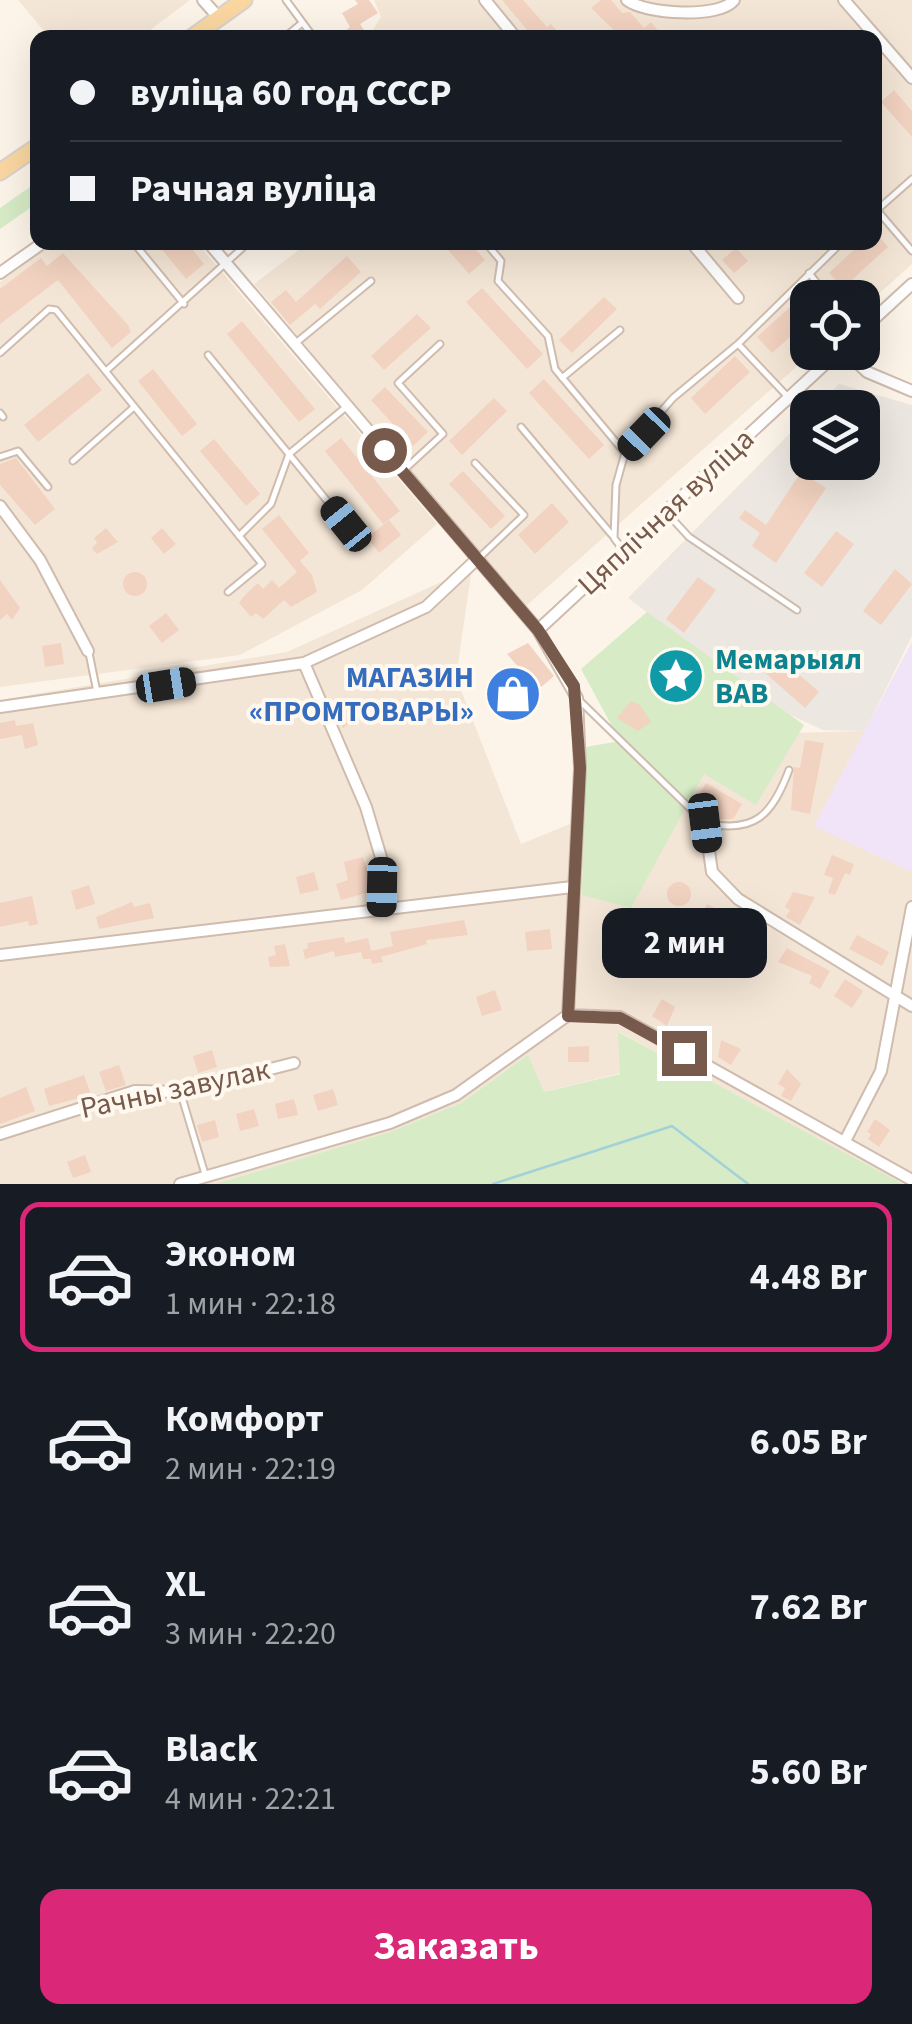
<!DOCTYPE html>
<html lang="ru">
<head>
<meta charset="utf-8">
<style>
  :root { --surface:#171b24; --page:#242831; --text:#f1f3f6; --muted:#9ea1a6; --line:#363941; --accent:#db2777 }
  body { margin:0; font-family:"Source Sans 3",sans-serif; background:var(--page); color:var(--text); height:100vh; display:flex; flex-direction:column; font-size:38px; white-space:nowrap }
  * { box-sizing:border-box; margin:0 }
  p { font-size:32px; color:var(--muted) }
  .icon { flex:none; width:55px; height:55px; fill:none; stroke:currentColor; stroke-width:2; stroke-linecap:round; stroke-linejoin:round }
  .map { position:relative; height:1184px; overflow:hidden }
  .sheet { display:flex; flex-direction:column; background:var(--surface); flex:1 }
  .sheet>* { flex:none }
  .banner { position:absolute; left:30px; top:30px; width:852px; height:220px; border-radius:20px; box-shadow:0 10px 40px #0002; display:grid; align-content:center; height:220px; padding:0 40px; background:var(--surface) }
  .buttons { position:absolute; left:790px; top:280px; display:grid; gap:20px }
  .buttons a { display:grid; place-items:center; width:90px; height:90px; border-radius:20px; background:var(--surface); box-shadow:0 10px 40px #0002; font-size:50px }
  .end { position:absolute; width:45px; height:45px; margin:-22px; border:12px solid #775a4c; background:#fff; box-shadow:0 0 0 5px #fff }
  .from { border-radius:50% }
  .bubble { position:absolute; height:70px; border-radius:20px; background:var(--surface); box-shadow:0 10px 40px #0002; font-size:32px; font-weight:700; line-height:70px; text-align:center }
  .car { position:absolute; width:30px; height:60px; margin:-30px -15px; border-radius:12px; box-shadow:0 0 8px 2px #0007; background:linear-gradient(#222 24%,#8ab4d8 0 40%,#222 0 76%,#8ab4d8 0 86%,#222 0) }
  .banner b { display:flex; align-items:center; gap:35px; height:95px; font-size:38px }
  .banner b+b { border-top:2px solid var(--line) }
  .banner i { width:25px; height:25px; background:var(--text) }
  ul { padding:18px 0 0; list-style:none }
  li { display:flex; align-items:center; gap:30px; height:150px; margin:0 20px 15px; padding:0 20px; border:5px solid transparent; border-radius:20px }
  li div { flex:1 }
  li b { display:block; font-size:38px }
  li em { font-style:normal; font-weight:700 }
  li.current { border-color:var(--accent) }
  li>.icon { width:90px; height:90px; stroke-width:1.5 }
  .button { display:flex; gap:20px; margin-top:auto; padding:20px 40px }
  .button a { flex:1; height:115px; border-radius:20px; background:var(--accent); color:#fff; font-size:40px; font-weight:700; line-height:115px; text-align:center }
  .map>svg:first-child { display:block }
</style>
</head>
<body>
<div class="map">
<svg width="912" height="1184" viewBox="0 0 912 1184">
  <rect width="100%" height="100%" fill="#fcf4e8"/>
  <path fill="#f4e6d6" d="M18,0h172l-49,37 -91,1z
    M374,0h538v264l-49,44 -1,-10h-54v54l4,1 -287,254 -271,-323 54,-41 567,-1v-204l-507,-1 13,-20z
    M54,243h143l240,281 -75,66 -122,65 -240,32v-405z
    M472,568l-16,109 65,167 272,-111 72,-2 47,-89v542l-22,-5 -271,-147 2,41 -78,19 -16,-36 -66,47 -71,29 -175,52h-215v-484l287,-48z"/>
  <path fill="#ede7e1" d="M839,384l73,21v231l-47,95 -42,-1 -50,-23 -145,-109 179,-182 1,46h54v-54l-46,-1z"/>
  <path fill="#f1e4f9" d="M912,642v230l-98,-46z"/>
  <path fill="#d6ebc6" d="M37,182v21l-37,26v-21z
    M647,612l157,113 -48,80 -52,-31 -73,134 -49,-13 4,-148 34,-6 -39,-72z
    M618,1032l285,152h-688l175,-52 71,-29 67,-48 16,37 76,-18z"/>
  <g fill="none" stroke-linecap="round" stroke-linejoin="round">
    <path stroke="#a2d1d8" stroke-width="2.5" d="M493,1184l179,-58 76,58"/>
  </g>
  <path fill="#f2d2c0" d="M355,0h14l9,13 -18,11 6,9 -17,5 -4,-7 5,-4 -8,-14 16,-9z
    M502,0h21l24,27 4,-3 8,9 -25,5z
    M601,0h10l11,13 8,-1 14,16 7,-6 13,16h-42l-31,-30z
    M894,90l18,21v26l-31,-35z
    M875,232l13,15 -45,41 -14,-15 33,-31h13z
    M156,242h31l17,22 -18,15z
    M441,242h28l16,18 -16,14z
    M736,248l12,13 -14,12 -12,-13z
    M63,253l65,72 3,7 -19,16 -54,-68 -58,44v-35l41,-31 6,8z
    M347,256l14,16 -41,37 -5,-5 -25,21 -19,-23 15,-12 10,12z
    M482,288l61,66 -16,15 -61,-67z
    M803,295l5,6v20l-36,32 -15,-16z
    M604,297l13,12 -45,44 -13,-13z
    M417,314l14,14 -47,42 -13,-14z
    M242,321l73,88 -16,13 -72,-88z
    M735,356l15,16 -45,42 -14,-16z
    M153,369l44,55 -15,12 -44,-55z
    M88,373l14,17 -64,52 -14,-17z
    M544,379l60,66 -15,14 -60,-66z
    M385,387l43,45 -15,14 -42,-46z
    M494,398l13,13 -45,44 -13,-14z
    M341,438l59,73 -17,13 -58,-73z
    M214,439l46,55 -14,12 -46,-55z
    M16,458l39,51 -20,16 -35,-40v-21z
    M463,471l42,45 -14,13 -42,-45z
    M801,472l25,16 -50,75 -24,-17 8,-13 -21,-15 6,-8 21,15z
    M552,503l17,19 -34,32 -17,-19z
    M279,515l30,38 -9,8 12,14 5,17 -26,15 -7,-7 -21,19 -7,-6 -5,4 -12,-14 5,-7 14,-13 5,6 9,-9 7,8 18,-16 -35,-43z
    M389,520l12,15 -22,18 -12,-15z
    M106,528l12,14 -21,12 -5,-6 5,-5 -3,-5z
    M162,528l14,16 -12,10 -13,-16z
    M836,531l18,13 -32,43 -18,-14z
    M895,569l17,15 -31,41 -18,-14z
    M123 584a12 12 0 1 1 24 0a12 12 0 1 1-24 0Z
    M698,577l18,13 -32,43 -18,-14z
    M0,580l20,28 -8,12 -5,-6 -7,6z
    M166,613l13,17 -17,13 -13,-17z
    M61,643l3,21 -19,3 -3,-21z
    M528,643l26,33 -42,36 -15,-24 23,-19 -13,-15z
    M777,655l42,37 -14,16 -42,-37z
    M345,697l13,19 -15,12 -11,-21z
    M631,701l9,4 11,17 -13,9 -21,-13z
    M15,720l1,6 17,-3 5,22 -13,4 -3,-14 -22,4v-16z
    M805,740l19,3 -14,71 -19,-4 3,-43 6,1z
    M706,783l36,21 -9,15h-15l-19,-11 3,-5 -6,-3z
    M832,855l22,9 -4,11 -5,-2 -10,22 -7,-2 5,-15 -9,-3z
    M363,857l11,34 -33,9 -5,-16 12,-4 -4,-18z
    M314,872l5,18 -19,4 -4,-17z
    M667 894a12 12 0 1 1 24 0a12 12 0 1 1-24 0Z
    M89,885l6,19 -19,6 -5,-19z
    M793,892l22,5 -15,28 -14,-8 4,-7 -5,-3z
    M32,896l6,28 -9,2 -1,-5 -28,6v-24z
    M132,902l2,5 16,-4 4,15 -55,11 -3,-12z
    M707,904l54,26 -8,15 -47,-26 -4,-5z
    M464,920l4,15 -42,5 1,4 -46,13 2,5 -11,2 -1,-5h-8l-2,-7 -26,5 -1,-6 -29,8 -2,-9 5,-2 -1,-5 37,-6 1,6 23,-5 3,13 22,-5 -3,-14z
    M550,929l2,20 -25,2 -2,-19z
    M857,935l32,17 -7,14 -33,-17z
    M285,944l5,22 -20,1 -2,-10 8,-2 -2,-9z
    M787,948l43,23 -10,18 -11,-6 3,-7 -34,-14z
    M845,979l18,12 -11,17 -18,-12z
    M495,990l7,20 -20,6 -6,-19z
    M662,999l13,8 -8,19 -15,-10z
    M721,1040l20,9 -10,16 -13,-8z
    M589,1046v16h-21v-15z
    M212,1050l5,17 -19,6 -5,-17z
    M119,1065l7,20 -20,6 -7,-19z
    M787,1069l14,15 -10,17 -10,-5 4,-8 -7,-4z
    M84,1075l7,20 -42,11 -5,-17z
    M26,1087l9,24 -35,13v-26z
    M333,1089l5,16 -20,6 -5,-16z
    M294,1099l4,16 -20,4 -3,-15z
    M254,1109l5,17 -19,5 -4,-17z
    M875,1119l15,11 -11,17 -11,-8 3,-5 -4,-2z
    M215,1120l4,17 -17,5 -5,-17z
    M85,1155l6,17 -18,6 -6,-16z"/>
  <g fill="none" stroke-linecap="round" stroke-linejoin="round">
    <g stroke="#cfbcae" stroke-width="9">
      <path id="service" d="M286,0l28,38
        M284,38l18,-15
        M877,210l35,41
        M877,210l35,-31
        M133,242l51,62
        M485,242l16,19 -3,20 50,55 7,33 70,84
        M809,273l20,25
        M297,342l74,-61
        M738,344l49,52
        M0,353l49,-44 7,1 206,254 -34,28
        M208,355l138,169
        M106,371l143,-129
        M562,378l58,-48
        M0,413l3,4
        M521,427l91,108
        M0,457l18,-6 30,36
        M73,461l61,-54
        M475,463l49,52 -44,42
        M405,469l38,-35 -45,-51 42,-39
        M666,512l23,25 108,73
        M239,536l32,-32 18,-50 57,-47
        M624,551l-10,-13 2,-53 9,-32 48,-55 65,-54 104,-102
        M89,653l8,39
        M579,700l126,123c50,11 67,-8 84,-53
        M181,1094l24,80"/>
    </g>
    <g stroke="#cfbcae" stroke-width="14">
      <path id="minor" d="M203,0l16,18
        M485,0l31,38
        M627,0c17,14 93,19 107,0
        M844,0l68,78
        M208,242l330,388 39,68 3,70 -12,247
        M691,242l47,56
        M0,273l44,-31
        M862,330l50,-46
        M846,352l21,20 45,19
        M0,506l40,54 48,91
        M538,630l300,-278
        M304,663l62,144 17,57 -1,46
        M0,707l304,-44 122,-56 51,-48
        M705,823l7,49 26,27 174,107
        M0,955l572,-68
        M0,1134l135,-43 45,1 114,-29
        M845,1141l36,-70 31,-164
        M180,1184l210,-61 66,-28 112,-80 52,2 292,163"/>
    </g>
    <g stroke="#d9d1cd" stroke-width="19">
      <path id="primary" d="M191,38l53,-38
        M0,172l38,-26"/>
    </g>
    <use href="#service" stroke="#fff" stroke-width="5"/>
    <use href="#minor" stroke="#fff" stroke-width="10"/>
    <use href="#primary" stroke="#fad7a1" stroke-width="15"/>
  </g>
  <g fill="none" stroke-linecap="round" stroke-linejoin="round">
    <path stroke="#775a4c" stroke-width="12" d="M384,450l154,180 36,56 6,82 -12,248 52,2 64,35"/>
  </g>
  <defs>
    <g id="sight-disc" transform="scale(2.875)"><circle r="9.5" fill="#0f9aa8" stroke="#fff8ef"/><path d="M0-6L1.8-2.2L6-1.7L2.9 1.2L3.7 5.4L0 3.3L-3.7 5.4L-2.9 1.2L-6-1.7L-1.8-2.2Z" fill="#fff"/></g>
    <g id="shop-disc" transform="scale(2.875)"><circle r="9.5" fill="#3f7fe0" stroke="#fff8ef"/><path d="M-5-2.5h2.3a2.7 3.5 0 0 1 5.4 0H5L5.5 6h-11ZM-1.5-2.5h3a1.5 2.3 0 0 0-3 0Z" fill="#fff"/></g>
  </defs>
  <g fill-rule="evenodd">
    <use href="#sight-disc" x="676" y="676"/>
    <use href="#shop-disc" x="513" y="694"/>
  </g>
  <g text-anchor="middle" dominant-baseline="central" stroke-width="8" stroke-linejoin="round" paint-order="stroke">
    <g font-size="30" fill="#775a4c" stroke="#fff8ef">
      <text transform="translate(666 512) rotate(-43)">Цяплічная вуліца</text>
      <text transform="translate(175 1089) rotate(-12)">Рачны завулак</text>
    </g>
    <g font-size="30" font-weight="bold" fill="#0d838f" stroke="#fff8ef" text-anchor="start">
      <text x="715" y="659">Мемарыял<tspan x="715" dy="34">ВАВ</tspan></text>
    </g>
    <g font-size="30" font-weight="bold" fill="#366cbe" stroke="#fff8ef" text-anchor="end">
      <text x="474" y="677">МАГАЗИН<tspan x="474" dy="34">«ПРОМТОВАРЫ»</tspan></text>
    </g>
  </g>
</svg>
<div class="buttons">
<a><svg class="icon" aria-label="locate" viewBox="0 0 24 24"><circle cx="12" cy="12" r="6"/><path d="M12 2v4M12 18v4M2 12h4M18 12h4"/></svg></a>
<a><svg class="icon" aria-label="layers" viewBox="0 0 24 24"><path d="M12 4l9 5-9 5-9-5zM3 14l9 5 9-5"/></svg></a>
</div>
<i class="end from" style="left:384px;top:450px"></i>
<i class="end" style="left:684px;top:1053px"></i>
<div class="bubble" style="left:602px;top:908px;width:165px">2 мин</div>
<i class="car" style="left:644px;top:434px;rotate:224deg"></i>
<i class="car" style="left:346px;top:524px;rotate:321deg"></i>
<i class="car" style="left:166px;top:685px;rotate:81deg"></i>
<i class="car" style="left:705px;top:823px;rotate:173deg"></i>
<i class="car" style="left:382px;top:887px;rotate:181deg"></i>
<div class="banner">
<b><i class="from"></i>вуліца 60 год СССР</b>
<b><i></i>Рачная вуліца</b>
</div>
</div>
<section class="sheet">
<ul>
<li class="current"><svg class="icon" aria-label="car" viewBox="0 0 24 24"><path d="M5 17H2v-5l4-1 3-4h7l3 4 3 1v5h-3M9 17h6M6 11h13"/><circle cx="7" cy="17" r="2"/><circle cx="17" cy="17" r="2"/></svg><div><b>Эконом</b><p>1 мин · 22:18</p></div><em>4.48 Br</em></li>
<li><svg class="icon" aria-label="car" viewBox="0 0 24 24"><path d="M5 17H2v-5l4-1 3-4h7l3 4 3 1v5h-3M9 17h6M6 11h13"/><circle cx="7" cy="17" r="2"/><circle cx="17" cy="17" r="2"/></svg><div><b>Комфорт</b><p>2 мин · 22:19</p></div><em>6.05 Br</em></li>
<li><svg class="icon" aria-label="car" viewBox="0 0 24 24"><path d="M5 17H2v-5l4-1 3-4h7l3 4 3 1v5h-3M9 17h6M6 11h13"/><circle cx="7" cy="17" r="2"/><circle cx="17" cy="17" r="2"/></svg><div><b>XL</b><p>3 мин · 22:20</p></div><em>7.62 Br</em></li>
<li><svg class="icon" aria-label="car" viewBox="0 0 24 24"><path d="M5 17H2v-5l4-1 3-4h7l3 4 3 1v5h-3M9 17h6M6 11h13"/><circle cx="7" cy="17" r="2"/><circle cx="17" cy="17" r="2"/></svg><div><b>Black</b><p>4 мин · 22:21</p></div><em>5.60 Br</em></li>
</ul>
<div class="button"><a>Заказать</a></div>
</section>
</body>
</html>
